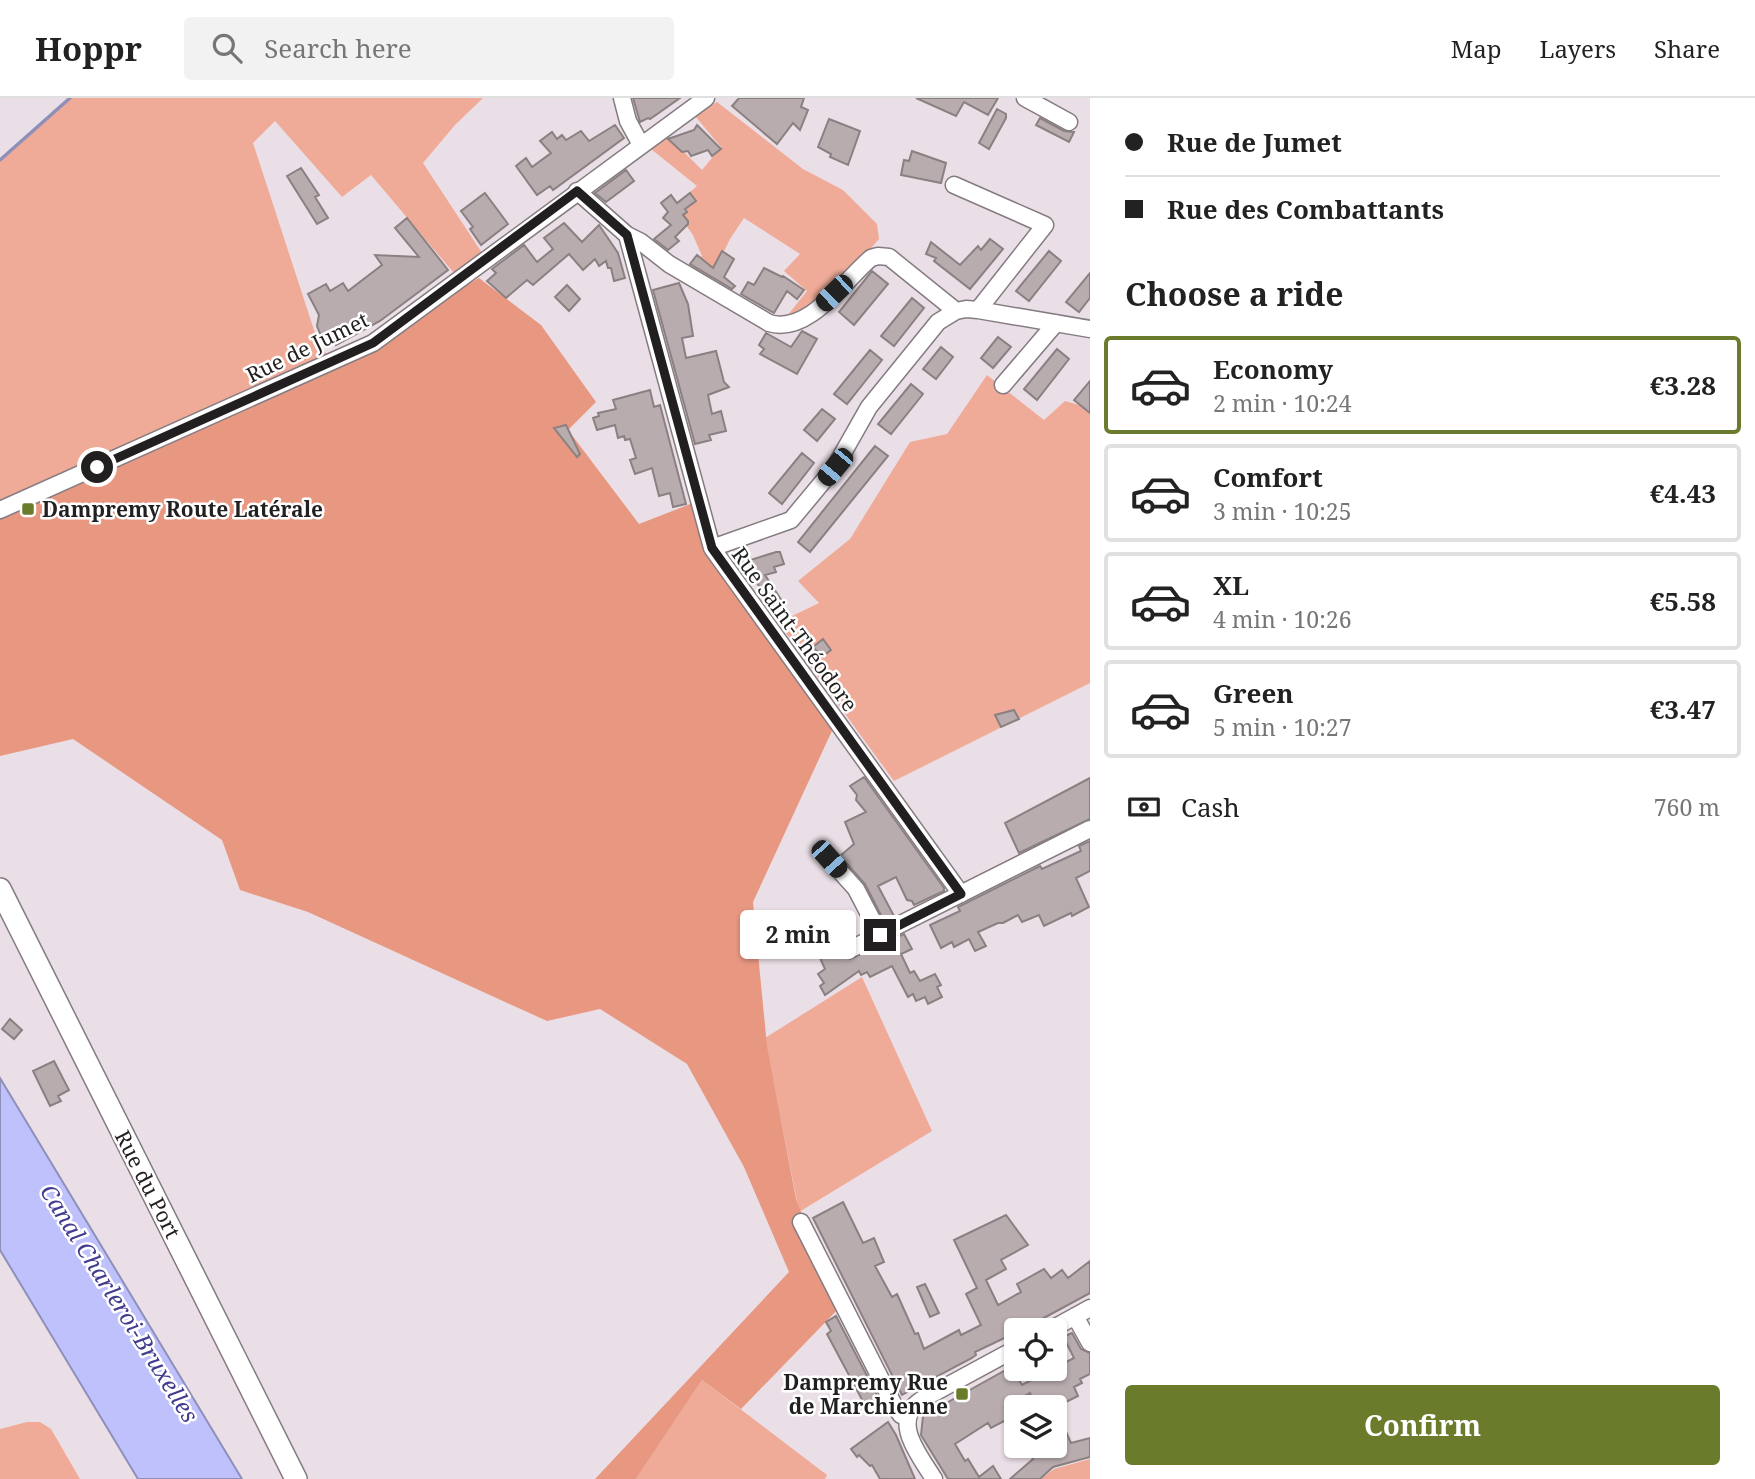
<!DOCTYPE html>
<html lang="en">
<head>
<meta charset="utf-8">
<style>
  :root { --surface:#fff; --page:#f2f2f2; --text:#222; --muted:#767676; --line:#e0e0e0; --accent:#6a7b2b }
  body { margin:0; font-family:"Noto Serif",serif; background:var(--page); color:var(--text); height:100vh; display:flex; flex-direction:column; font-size:26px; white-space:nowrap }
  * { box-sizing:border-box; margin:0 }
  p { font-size:23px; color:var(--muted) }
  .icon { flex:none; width:38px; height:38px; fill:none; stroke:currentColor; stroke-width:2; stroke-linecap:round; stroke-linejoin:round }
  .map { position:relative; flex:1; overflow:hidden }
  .side { display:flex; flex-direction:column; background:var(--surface); width:665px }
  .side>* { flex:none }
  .guide { display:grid; align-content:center; height:154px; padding:0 35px; background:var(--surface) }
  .tools { position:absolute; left:1004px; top:1220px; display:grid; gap:14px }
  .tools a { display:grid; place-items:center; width:63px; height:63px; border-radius:7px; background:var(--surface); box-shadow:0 2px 5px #0004; font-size:35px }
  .end { position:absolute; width:32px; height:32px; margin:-16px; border:9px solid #221f21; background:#fff; box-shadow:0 0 0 4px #fff }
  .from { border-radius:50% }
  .bubble { position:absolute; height:49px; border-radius:7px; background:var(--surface); box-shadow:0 2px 5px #0004; font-size:23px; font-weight:700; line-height:49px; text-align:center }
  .car { position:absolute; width:21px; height:42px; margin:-21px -10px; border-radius:9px; box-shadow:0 0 5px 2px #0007; background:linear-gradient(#222 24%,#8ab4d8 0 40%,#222 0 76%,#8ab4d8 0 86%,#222 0) }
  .guide b { display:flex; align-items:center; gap:24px; height:66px; font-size:26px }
  .guide b+b { border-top:2px solid var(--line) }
  .guide i { width:18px; height:18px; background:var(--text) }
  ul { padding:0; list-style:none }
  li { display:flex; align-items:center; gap:21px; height:98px; margin:0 14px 10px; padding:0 21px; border:4px solid var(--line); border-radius:7px }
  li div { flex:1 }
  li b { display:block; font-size:26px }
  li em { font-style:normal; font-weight:700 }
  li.on { border-color:var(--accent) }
  li>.icon { width:63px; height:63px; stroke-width:1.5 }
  h2 { padding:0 35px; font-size:32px; line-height:84px }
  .pay { display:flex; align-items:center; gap:18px; height:77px; padding:0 35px; font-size:26px }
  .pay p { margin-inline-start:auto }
  .action { display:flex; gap:14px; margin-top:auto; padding:14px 35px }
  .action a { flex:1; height:80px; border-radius:7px; background:var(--accent); color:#fff; font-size:28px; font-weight:700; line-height:80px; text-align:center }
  header { display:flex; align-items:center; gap:42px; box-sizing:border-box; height:98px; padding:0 35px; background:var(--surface); border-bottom:2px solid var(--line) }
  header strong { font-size:33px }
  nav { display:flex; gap:38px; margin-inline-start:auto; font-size:24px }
  .search { width:490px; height:63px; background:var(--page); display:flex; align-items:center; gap:18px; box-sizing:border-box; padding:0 24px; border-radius:7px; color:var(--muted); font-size:26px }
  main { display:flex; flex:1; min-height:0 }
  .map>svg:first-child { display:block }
</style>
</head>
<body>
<header>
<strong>Hoppr</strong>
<div class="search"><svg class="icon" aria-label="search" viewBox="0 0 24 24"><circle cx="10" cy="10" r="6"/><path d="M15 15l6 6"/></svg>Search here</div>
<nav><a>Map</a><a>Layers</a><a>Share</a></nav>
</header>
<main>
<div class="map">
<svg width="1090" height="1381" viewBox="0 0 1090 1381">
  <rect width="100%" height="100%" fill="#eadfe6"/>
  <path fill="#f0ab98" d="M70,0h413l-28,27 -32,38 63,96 -27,20 -88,-104 -29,22 -67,-76 -22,22 61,187 16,32 -330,142v-344z
    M717,4l86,67 40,21 34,34 2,15 -60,69 -36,13 24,-30 -23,-20 16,-17 -56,-36 -14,21 -23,48 -15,-19 10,-12 -9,-21 -20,-28 24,-21 -46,-37 17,-13 34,34 19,-23 -26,-31z
    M987,277l57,45 21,-19 25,7v275l-196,98 -121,-166 15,3 31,-15 -21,-22 52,-42 60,-97 37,-8z
    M862,879l70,154 -133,81 -34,-174z
    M702,1282l125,95 -2,4h-189z
    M27,1324h13l11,7 29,50h-80v-50z
    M1090,1361v20h-49l13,-10z"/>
  <path fill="#e89781" d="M479,180l62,47 55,77 -28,28 71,94 59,-23 59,111 79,110 -83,180 14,144 29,153 20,53 27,52 -102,105 -39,-29 -66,99h-41l194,-207 -45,-105 -57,-103 -87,-55 -53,12 -239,-109 -68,-22 -18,-50 -149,-101 -73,17v-238l353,-167z"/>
  <path fill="#bec1fc" stroke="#8f90ba" stroke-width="2" d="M0,980l242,401h-104l-138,-229z"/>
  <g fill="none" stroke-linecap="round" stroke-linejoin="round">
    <path stroke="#8f90ba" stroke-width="3.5" d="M0,62l70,-62"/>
  </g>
  <path fill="#b8acae" stroke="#8b8081" stroke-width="2" d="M633,0h47l-30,21 -2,-1 -8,4z
    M739,0h65l-3,9 7,3 -8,20 -7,-7 -16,21 -45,-38z
    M916,0h82l-10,17 -24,-13 -8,14z
    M997,11l9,5v4l-17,31 -10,-6z
    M1040,20l24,13 10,1 -5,10 -33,-17z
    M829,21l31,12 -12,34 -18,-8 1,-3 -13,-7z
    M615,27l9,13 -71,52 -3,-4 -13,9 -21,-29 10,-8 6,9 19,-14 -11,-12 12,-9 5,7 5,-4 4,5 15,-9 8,10z
    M697,27l24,24 -9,7 -4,-6 -17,6 -3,-5 -6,1 -14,-13 26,-9z
    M912,53l34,12 -5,20 -40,-8 3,-15 5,1z
    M301,70l18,27 -4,2 13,21 -11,6 -30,-48z
    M626,72l8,11 -28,21 -11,-9z
    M485,95l23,31 -27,21 -11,-16 3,-2 -12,-16z
    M690,95l6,8 -11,8 2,3 -4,3 5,6v3l-13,13 4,4 -11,9 -14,-11 17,-14 -8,-7 5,-6 -7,-9 10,-8 6,8z
    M407,120l41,52 -68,51 -44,24 -4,-9 -9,5 -6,-15 2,-11 -11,-21 18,-10 4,7 13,-8 5,8 34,-26 -7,-10 44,2 -24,-29z
    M564,125l18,19 17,-17 19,28 7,25 -11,3 -3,-13h-3l-2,-7 -7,5 -4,-7 -12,11 -14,-16 -36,31 -6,-5 -21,18 -19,-17 9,-8 -4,-4 32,-24 13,17 16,-13 -9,-11z
    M990,141l13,10 -33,40 -36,-28 2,-3 -10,-4 5,-12 29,23 18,-19 3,4z
    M722,153l12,8 -10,18 11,9 -3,3 -42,-25 7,-9 16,13z
    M1049,153l12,10 -32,40 -13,-10z
    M764,170l18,9 1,-1 21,14 -7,9 -10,-8 -13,22 -33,-19 7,-12 6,3z
    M872,173l16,13 -34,41 -15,-13z
    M1090,175v25l-11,14 -13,-10z
    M679,185l9,21 5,32 -11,2 4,20 30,-7 8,31 5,5 -21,8 4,19 9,-3 5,20 -17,4 2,5 -16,4 -42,-154z
    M567,187l13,14 -11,12 -14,-14z
    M912,200l12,10 -30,38 -13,-10z
    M802,233l15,8 -20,35 -37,-20 4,-5 -5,-4 7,-12 25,14z
    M998,239l13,10 -18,21 -12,-10z
    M941,249l12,10 -17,22 -13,-10z
    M1057,251l12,10 -32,41 -13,-11z
    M870,252l12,10 -35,44 -13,-10z
    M1090,283v32l-16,-13z
    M911,286l12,10 -32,40 -13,-10z
    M650,292l4,17 6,-2 26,99 -13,3 -3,-14 -11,3 -7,-28 -17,6 -5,-14 6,-2 -6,-19 -5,1 -1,-4 -6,2 -3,-13 -18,5 -4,-12 6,-2 -1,-3 18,-4 -3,-9z
    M822,311l13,10 -18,22 -13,-11z
    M566,327l14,29 -3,3 -23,-29z
    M875,348l13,10 -78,96 -12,-10z
    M802,355l12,10 -32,41 -13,-11z
    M776,454h4l4,12 -10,3 2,5 -11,3 17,26 -7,5 -34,-43z
    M823,541l8,11 -9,7 -9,-10z
    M1014,612l5,9 -18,8 -6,-12z
    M864,679l80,111v3l-30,14 -2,-4 -5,-1 -11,-23 -18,9 16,30 -10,5 -19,-37 -25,-28 14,-12 -9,-22 21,-10 -10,-12 1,-5 -7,-9z
    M1090,680v41l-71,34 -14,-30z
    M1090,743v30l-14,7 13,29 -17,9 -1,-3 -27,13 -5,-11 -17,7 -4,-7 -15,8h-5l-20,9 8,14 -11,5 -6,-12 -15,8 -2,-5 -11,6 -11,-23 30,-14 -2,-4 82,-41 2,3 39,-18 -2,-5z
    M825,823l9,17 6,-3 4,7 -3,6v5l9,6 54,-25 8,15 -11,5 9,19 4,-2 6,10 15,-7 6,11 -4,2 5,10 -14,7 -3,-7 -9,4 -3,-7 -5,3 -16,-31 -22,11 -3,-5 -6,3 -2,-4 -34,24 -5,-9 4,-3 -6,-9 7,-5 -14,-31 9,-5 -4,-7z
    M10,921l12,11 -8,9 -12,-10z
    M54,963l15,29 -11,6 3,5 -11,5 -17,-35z
    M843,1104l20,41 11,-5 10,24 -9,4 17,31 5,-3 18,40 3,-1 6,16 35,-19 2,5 20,-10 -15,-31 11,-6 -23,-48 52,-25 22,30 -27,15 5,9 -20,11 12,25 23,-13 -4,-8 27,-15 7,9 11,-8 6,8 22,-17v32l-61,33 -12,4v2l-42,20 1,3 -4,3 -70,37 -89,-177z
    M925,1186l14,29 -9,4 -13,-30z
    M836,1218l43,83 -12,10 -40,-75 4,-3 -5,-9z
    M1072,1235l9,16 9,4v21l-10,5 2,4 -8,4 4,9 -22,11h-20l-6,-14 -24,13 3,5 -4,2 3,6 -17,9 -3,-5 -33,21 10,17 3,-2 11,18 14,-11 8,13h-53l-27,-44 2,-19 88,-49 11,18 52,-27 -9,-18v-4z
    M1055,1309l16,36 19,-5v19l-37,10 -13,12h-30l23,-20 -4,-7 10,-6h16z
    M888,1324l8,13 19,44h-35l-8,-14 -2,1 -11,-11 -2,2 -6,-8z"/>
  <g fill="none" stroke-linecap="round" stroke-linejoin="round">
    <g stroke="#847b81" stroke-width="19">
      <path id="minor" d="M622,0l6,23 13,24
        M1025,0l44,24
        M954,87l91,40 -67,85
        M577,93l50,44 85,313 249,346
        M627,137l14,7 28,22 100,59c39,12 75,-42 102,-65l7,-2 11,1 67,54
        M1003,287l53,-62
        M0,412l373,-167 333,-245
        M712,450l79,-28 44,-53 34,-60 69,-85 18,-11 10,-2 12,1 112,19
        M829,761l27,30 24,46
        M851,851l239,-120
        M801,1124l94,185 6,8 7,3
        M1075,1218l15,27
        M1050,1232l40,-22
        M934,1381c-14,-23 -44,-58 -13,-79l96,-52"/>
    </g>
    <g stroke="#847b81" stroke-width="24">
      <path id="major" d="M0,791l296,590"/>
    </g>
    <use href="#minor" stroke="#fff" stroke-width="16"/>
    <use href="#major" stroke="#fff" stroke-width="21"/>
  </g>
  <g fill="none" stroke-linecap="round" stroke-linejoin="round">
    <path stroke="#221f21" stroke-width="9" d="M97,369l276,-124 204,-152 50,44 85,313 249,346 -81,41"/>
  </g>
  <g fill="#6a7b2b" stroke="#fff" stroke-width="2.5">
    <rect x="21" y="404" width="14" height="14" rx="3.5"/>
    <rect x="955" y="1289" width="14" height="14" rx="3.5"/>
  </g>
  <g text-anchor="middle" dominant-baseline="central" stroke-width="5" stroke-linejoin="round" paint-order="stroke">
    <g font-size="21" fill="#221f21" stroke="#fff">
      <text transform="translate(307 249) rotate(-26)">Rue de Jumet</text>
      <text transform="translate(795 531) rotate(54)">Rue Saint-Théodore</text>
      <text transform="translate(148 1086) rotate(63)">Rue du Port</text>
    </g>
    <g font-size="21" font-weight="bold" fill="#221f21" stroke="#fff" text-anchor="start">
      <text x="42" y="411">Dampremy Route Latérale</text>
      <text x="948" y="1284" text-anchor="end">Dampremy Rue<tspan x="948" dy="24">de Marchienne</tspan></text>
    </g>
    <g font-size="23" font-style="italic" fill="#423c8f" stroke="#fff">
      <text transform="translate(120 1205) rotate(58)">Canal Charleroi-Bruxelles</text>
    </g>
  </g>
</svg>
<div class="tools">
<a><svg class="icon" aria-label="locate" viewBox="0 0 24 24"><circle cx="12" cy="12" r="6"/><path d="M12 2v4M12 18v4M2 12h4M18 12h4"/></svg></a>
<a><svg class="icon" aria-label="layers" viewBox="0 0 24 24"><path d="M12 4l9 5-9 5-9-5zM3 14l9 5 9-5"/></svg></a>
</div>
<i class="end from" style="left:97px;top:369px"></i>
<i class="end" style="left:880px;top:837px"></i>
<div class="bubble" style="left:740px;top:812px;width:116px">2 min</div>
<i class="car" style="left:834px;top:195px;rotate:226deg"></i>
<i class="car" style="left:835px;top:369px;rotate:220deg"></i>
<i class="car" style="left:829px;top:761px;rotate:138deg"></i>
</div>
<section class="side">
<div class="guide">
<b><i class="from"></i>Rue de Jumet</b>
<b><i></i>Rue des Combattants</b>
</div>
<h2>Choose a ride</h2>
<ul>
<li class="on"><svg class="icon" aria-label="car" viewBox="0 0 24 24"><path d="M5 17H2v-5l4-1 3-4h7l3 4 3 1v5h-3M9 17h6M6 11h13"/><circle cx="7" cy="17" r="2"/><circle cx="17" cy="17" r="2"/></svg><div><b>Economy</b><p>2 min · 10:24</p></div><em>€3.28</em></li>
<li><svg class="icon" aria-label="car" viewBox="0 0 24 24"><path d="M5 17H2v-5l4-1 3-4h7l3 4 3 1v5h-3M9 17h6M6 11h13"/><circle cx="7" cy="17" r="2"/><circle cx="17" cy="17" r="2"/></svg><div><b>Comfort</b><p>3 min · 10:25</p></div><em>€4.43</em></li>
<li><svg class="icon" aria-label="car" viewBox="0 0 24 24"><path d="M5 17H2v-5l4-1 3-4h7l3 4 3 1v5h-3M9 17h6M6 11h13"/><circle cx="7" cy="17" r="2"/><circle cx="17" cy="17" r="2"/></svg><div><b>XL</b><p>4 min · 10:26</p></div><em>€5.58</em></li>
<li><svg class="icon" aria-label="car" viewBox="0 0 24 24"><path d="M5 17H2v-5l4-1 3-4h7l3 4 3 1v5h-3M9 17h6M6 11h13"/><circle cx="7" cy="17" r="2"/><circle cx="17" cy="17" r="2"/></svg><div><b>Green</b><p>5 min · 10:27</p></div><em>€3.47</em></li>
</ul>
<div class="pay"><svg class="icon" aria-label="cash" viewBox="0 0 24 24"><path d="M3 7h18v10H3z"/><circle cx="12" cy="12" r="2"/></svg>Cash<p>760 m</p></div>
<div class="action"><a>Confirm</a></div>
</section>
</main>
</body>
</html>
